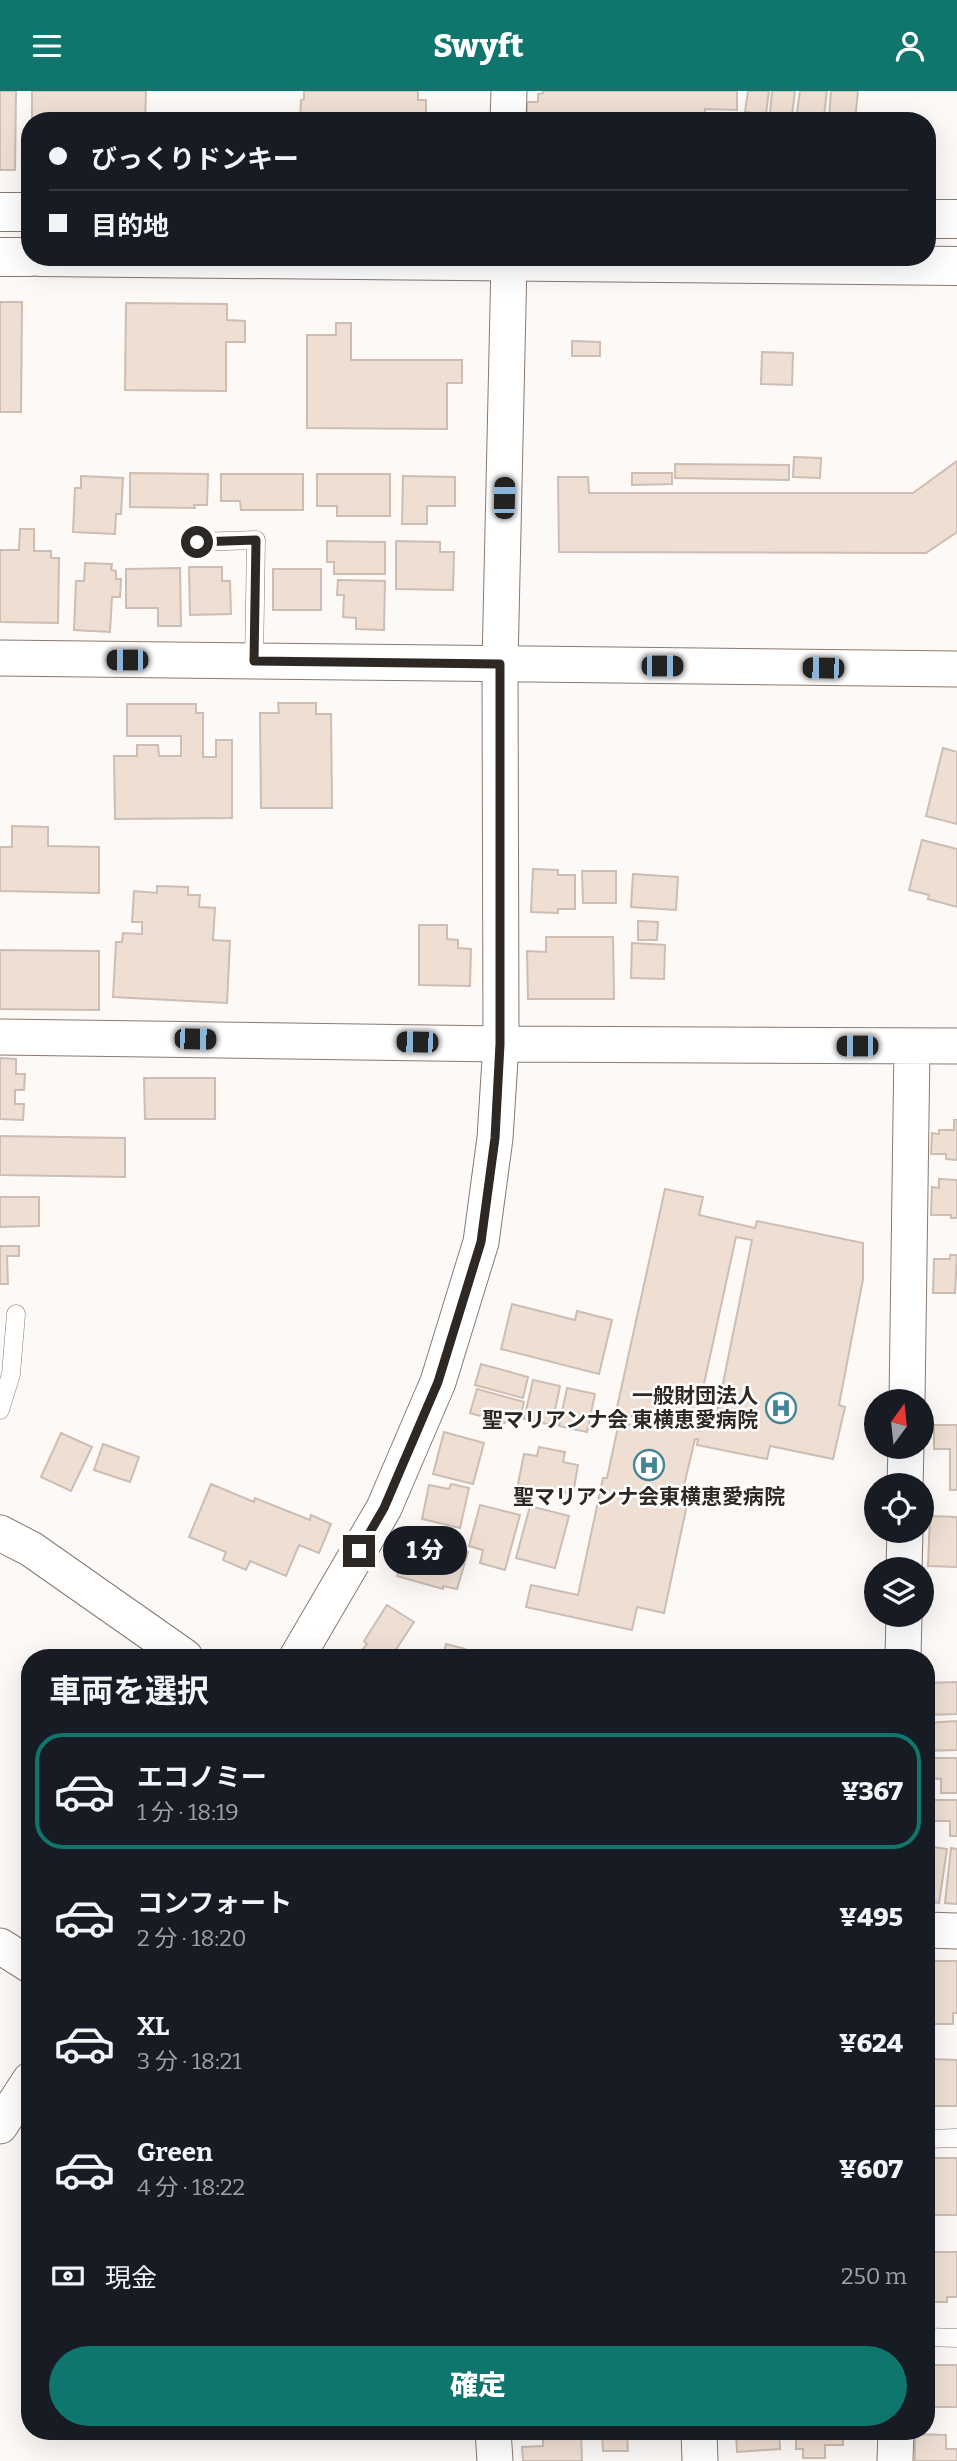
<!DOCTYPE html>
<html lang="ja">
<head>
<meta charset="utf-8">
<style>
  :root { --surface:#171b24; --page:#20242c; --text:#f1f3f6; --muted:#9ea1a6; --line:#363941; --accent:#0f766e }
  body { margin:0; font-family:Bitter,"Noto Sans JP",serif; background:var(--page); color:var(--text); height:100vh; display:flex; flex-direction:column; font-size:26px; white-space:nowrap }
  * { box-sizing:border-box; margin:0 }
  p { font-size:23px; color:var(--muted) }
  .icon { flex:none; width:38px; height:38px; fill:none; stroke:currentColor; stroke-width:2; stroke-linecap:round; stroke-linejoin:round }
  .map { position:relative; flex:1; overflow:hidden }
  .drawer { position:absolute; left:21px; top:1558px; width:914px; height:791px; display:flex; flex-direction:column; background:var(--surface); border-radius:28px; box-shadow:0 7px 28px #0002 }
  .drawer>* { flex:none }
  .top-card { position:absolute; left:21px; top:21px; width:915px; height:154px; border-radius:28px; box-shadow:0 7px 28px #0002; display:grid; align-content:center; height:154px; padding:0 28px; background:var(--surface) }
  .needle { width:46px; rotate:15deg }
  .buttons { position:absolute; left:864px; top:1298px; display:grid; gap:14px }
  .buttons a { display:grid; place-items:center; width:70px; height:70px; border-radius:50%; background:var(--surface); box-shadow:0 7px 28px #0002; font-size:35px }
  .end { position:absolute; width:32px; height:32px; margin:-16px; border:9px solid #2e2824; background:#fff; box-shadow:0 0 0 4px #fff }
  .from { border-radius:50% }
  .bubble { position:absolute; height:49px; border-radius:24px; background:var(--surface); box-shadow:0 7px 28px #0002; font-size:23px; font-weight:800; line-height:49px; text-align:center }
  .car { position:absolute; width:21px; height:42px; margin:-21px -10px; border-radius:9px; box-shadow:0 0 5px 2px #0007; background:linear-gradient(#222 24%,#8ab4d8 0 40%,#222 0 76%,#8ab4d8 0 86%,#222 0) }
  .top-card b { display:flex; align-items:center; gap:24px; height:66px; font-size:26px }
  .top-card b+b { border-top:2px solid var(--line) }
  .top-card i { width:18px; height:18px; background:var(--text) }
  ul { padding:0; list-style:none }
  li { display:flex; align-items:center; gap:21px; height:116px; margin:0 14px 10px; padding:0 14px; border:4px solid transparent; border-radius:28px }
  li div { flex:1 }
  li b { display:block; font-size:26px }
  li em { font-style:normal; font-weight:800 }
  li.current { border-color:var(--accent) }
  li>.icon { width:63px; height:63px; stroke-width:1.5 }
  h2 { padding:0 28px; font-size:32px; line-height:84px }
  .pay { display:flex; align-items:center; gap:18px; height:77px; padding:0 28px; font-size:26px }
  .pay p { margin-inline-start:auto }
  .action { display:flex; gap:14px; margin-top:auto; padding:14px 28px }
  .action a { flex:1; height:80px; border-radius:42px; background:var(--accent); color:#fff; font-size:28px; font-weight:800; line-height:80px; text-align:center }
  header { display:flex; justify-content:space-between; align-items:center; height:91px; padding:0 28px; background:var(--accent); color:#fff; font-size:32px; font-weight:800 }
  .map>svg:first-child { display:block }
</style>
</head>
<body>
<header><svg class="icon" aria-label="menu" viewBox="0 0 24 24"><path d="M4 6h16M4 12h16M4 18h16"/></svg>Swyft<svg class="icon" aria-label="person" viewBox="0 0 24 24"><circle cx="12" cy="8" r="4"/><path d="M4 21q1-7 8-7t8 7"/></svg></header>
<div class="map">
<svg width="957" height="2370" viewBox="0 0 957 2370">
  <rect width="100%" height="100%" fill="#fcf9f7"/>
  <path fill="#efdfd3" stroke="#cdbdb2" stroke-width="2" d="M0,0h16l-1,79h-15z
    M32,0h114l-1,30h-113z
    M304,0h114v9h8v21h-126l1,-21 3,-1z
    M543,0h194v19l-32,-1v12h-178v-19h11v-8l5,-1z
    M748,0h21l-3,23 -21,-2z
    M772,0h23l-3,24 -22,-2z
    M800,0h27l-3,25 -27,-3z
    M831,0h27l-3,29 -26,-3z
    M0,211h22l-1,110h-21z
    M126,212l101,1v16l18,1v21h-19v49l-101,-1z
    M336,232h15v37h111v23h-15v46l-140,-1v-93h29z
    M572,250l28,1v14h-28z
    M762,261l31,1 -1,32 -31,-1z
    M794,366l27,1 -1,20 -27,-1z
    M957,370v71l-31,21 -367,-1 -1,-75h30l1,16h324z
    M675,373l114,1v15l-114,-2z
    M130,382l78,1 -1,31h-13l1,3 -65,-1z
    M632,382h40v11l-40,1z
    M221,383h82v36h-62l-1,-9h-19z
    M317,383h73v42h-53v-10h-20z
    M81,385l42,2 -2,36h-5l-1,20 -42,-2 2,-44h6z
    M403,385l52,1v29h-28v18h-25z
    M20,438h14v22h17v7h8l-1,65 -58,-1v-72h19z
    M327,450l58,1v32h-51v-12h-7z
    M396,450l44,1v10h14l-1,38 -57,-1z
    M85,472l27,1 -1,6 5,1v8h5l-1,18h-8l-2,35 -36,-2 2,-49h8z
    M189,476h33v14h8l1,33 -41,1z
    M180,477l1,58h-23v-18h-32v-39z
    M273,478h48v41h-48z
    M338,489l47,1 -1,49 -28,-1v-11l-13,-1 1,-22h-7z
    M278,612h38v11h15l1,94h-71l-1,-95h19z
    M127,613h69v9h7v44h13v-17h16v78l-117,1 -1,-63h23v-11h21l1,11h22v-20h-54z
    M943,657l14,4v72l-31,-8z
    M12,735l36,1v19l51,1v46l-99,-2v-44h12z
    M922,749l35,9v58l-29,-8 1,-4 -20,-5z
    M533,778l25,1v5h17v34h-17v4l-27,-1z
    M582,780h34v32h-33z
    M633,783l45,3 -2,33 -45,-3z
    M157,795l31,1v8h12l-1,12 16,1 -2,32 17,1 -3,62 -114,-6 3,-55h6l1,-9 19,1v-12h-10l2,-31 23,2z
    M638,830l20,1 -1,18h-19z
    M419,834h28v14l11,1v8l13,1 -1,37 -51,-1z
    M546,846h67l1,62h-86l-1,-48 19,1z
    M632,852l33,2 -1,34 -33,-1z
    M0,859l99,1v59l-99,-1z
    M0,967l16,1v15h9l-1,16h-9v14h9l-1,16 -23,-1z
    M144,987h71v41h-70z
    M954,1029h3v40l-11,-1v-5h-15l1,-21 7,1v-4h15z
    M0,1045l125,2v39l-125,-2z
    M939,1088l18,1v38h-6v-3h-20l1,-28 7,1z
    M665,1098l38,8 -4,18 56,13 2,-7 106,22v36l-24,126 6,2 -12,52 -63,-13 -3,13 -70,-14 1,-6h-3l-13,55 7,1 -25,118 -27,-6 -5,23 -106,-23 5,-22 47,10 25,-117h4l12,-56 30,7 3,-12 45,11 -1,2 4,1 4,-21 13,3 35,-173 -16,-3 -41,188 -60,-13 -1,5 -18,-5z
    M0,1106h39v29l-39,1z
    M0,1155h19v10h-12l1,28h-8z
    M950,1164h7l-2,38h-22l1,-34h16z
    M512,1213l63,16 2,-9 35,9 -13,54 -98,-25z
    M481,1273l47,13 -5,21 -48,-13z
    M533,1289l27,6 -8,39 -28,-6z
    M567,1297l28,6 -8,38 -28,-6z
    M477,1298l47,13 -5,20 -13,-3 -1,4 -35,-10z
    M934,1334h23v65h-7v-41h-16z
    M444,1341l40,11 -11,41 -40,-10z
    M61,1342l31,14 -21,44 -30,-14z
    M103,1353l36,13 -9,25 -36,-12z
    M539,1356l26,5 -2,10 15,3 -5,29 -55,-10 6,-30 13,2z
    M211,1393l43,18 1,-4 55,22 1,-5 20,9 -12,29 -20,-8 -13,31 -36,-15 -4,9 -23,-10 3,-8 -37,-15z
    M451,1393l18,4 -9,40 -38,-9 7,-34 20,4z
    M480,1414l40,10 -15,55 -25,-7 3,-13 -14,-4z
    M530,1415l39,10 -14,52 -39,-10z
    M930,1425l27,1v50l-29,-1z
    M425,1448l43,13 -11,37 -14,-3v3l-46,-13 8,-27 16,5z
    M387,1514l27,17 -23,35 -6,-2 -2,2h-7l-13,-8 4,-5 -3,-3z
    M446,1553l19,5 -3,8h-19z
    M957,1591v32l-31,1v-32z
    M957,1630v29l-31,1v-28z
    M926,1667h31v35h-16v-14l-15,-1z
    M926,1709h31v36h-7v-15h-24z
    M926,1755l21,3 -8,54 -10,-2v-3h-3z
    M951,1757l6,1v55l-12,-1z
    M934,1870h23v52h-4v11h-27v-55h8z
    M930,1968l27,1v46h-26l-1,-5h-4v-19h3z
    M926,2067h31v57h-31z
    M930,2161h27v45h-10v5h-21v-38h4z
    M926,2274h31v42h-31z
    M602,2340h25l1,20h-25z
    M724,2340h55l1,18 -43,3 -1,-20 -11,1z
    M796,2340h69v8h-22v6h-18v13h-22v-9h-7z
    M581,2341l1,29h-59l-1,-14 21,-1v-12z
    M915,2343l31,1v14h11v12h-42z"/>
  <g fill="none" stroke-linecap="round" stroke-linejoin="round">
    <g stroke="#897a70" stroke-width="19">
      <path id="lane" d="M196,451l60,-2 -2,121
        M0,1319l11,-36 5,-60
        M926,2048l31,-1
        M926,2246l31,1"/>
    </g>
    <g stroke="#897a70" stroke-width="37">
      <path id="street" d="M508,30l1,-30
        M0,567l957,11
        M0,946l501,7 456,2
        M907,1311l5,-356
        M905,1395l1,-39
        M0,1442l31,16 154,108
        M904,1479l1,-39
        M297,1566l87,-149 54,-126 43,-140 14,-104 6,-94 -1,-380 9,-402
        M903,1566l1,-42
        M926,1839l31,1
        M0,1855l30,19
        M0,2035l30,-46
        M493,2340l2,30
        M699,2340l1,30
        M895,2370l1,-30"/>
    </g>
    <g stroke="#897a70" stroke-width="40">
      <path id="highway" d="M0,121h30
        M928,128h29
        M0,166h30
        M39,166l918,9"/>
    </g>
    <use href="#lane" stroke="#fff" stroke-width="18"/>
    <use href="#street" stroke="#fff" stroke-width="35"/>
    <use href="#highway" stroke="#fff" stroke-width="38"/>
  </g>
  <g fill="none" stroke-linecap="round" stroke-linejoin="round">
    <path stroke="#2e2824" stroke-width="9" d="M197,451l59,-2 -2,121 246,3v380l-5,94 -14,104 -43,140 -54,126 -25,43"/>
  </g>
  <defs>
    <g id="hospital-ring" transform="scale(1.575)"><circle r="9.5" fill="#fff" stroke="#438496" stroke-width="1.5"/><path d="M-5-5h3v3.5h4V-5h3V5h-3V1.5h-4V5h-3Z" fill="#438496"/></g>
  </defs>
  <g fill-rule="evenodd">
    <use href="#hospital-ring" x="781" y="1317"/>
    <use href="#hospital-ring" x="649" y="1374"/>
  </g>
  <g text-anchor="middle" dominant-baseline="central" stroke-width="5" stroke-linejoin="round" paint-order="stroke">
    <g font-size="21" font-weight="bold" fill="#2e2824" stroke="#fff" text-anchor="end">
      <text x="758" y="1305">一般財団法人<tspan x="758" dy="24">聖マリアンナ会 東横恵愛病院</tspan></text>
      <text x="649" y="1406" text-anchor="middle">聖マリアンナ会東横恵愛病院</text>
    </g>
  </g>
</svg>
<div class="buttons">
<a><svg class="needle" viewBox="-14 -14 28 28"><path d="M0-13l5 13h-10z" fill="#e53935"/><path d="M0 13l5-13h-10z" fill="#9ea1a6"/></svg></a>
<a><svg class="icon" aria-label="locate" viewBox="0 0 24 24"><circle cx="12" cy="12" r="6"/><path d="M12 2v4M12 18v4M2 12h4M18 12h4"/></svg></a>
<a><svg class="icon" aria-label="layers" viewBox="0 0 24 24"><path d="M12 4l9 5-9 5-9-5zM3 14l9 5 9-5"/></svg></a>
</div>
<i class="end from" style="left:197px;top:451px"></i>
<i class="end" style="left:359px;top:1460px"></i>
<div class="bubble" style="left:383px;top:1435px;width:84px">1 分</div>
<i class="car" style="left:504px;top:407px;rotate:1deg"></i>
<i class="car" style="left:127px;top:569px;rotate:270deg"></i>
<i class="car" style="left:662px;top:575px;rotate:90deg"></i>
<i class="car" style="left:823px;top:577px;rotate:271deg"></i>
<i class="car" style="left:195px;top:948px;rotate:91deg"></i>
<i class="car" style="left:417px;top:951px;rotate:271deg"></i>
<i class="car" style="left:857px;top:955px;rotate:270deg"></i>
<div class="top-card">
<b><i class="from"></i>びっくりドンキー</b>
<b><i></i>目的地</b>
</div>
<section class="drawer">
<h2>車両を選択</h2>
<ul>
<li class="current"><svg class="icon" aria-label="car" viewBox="0 0 24 24"><path d="M5 17H2v-5l4-1 3-4h7l3 4 3 1v5h-3M9 17h6M6 11h13"/><circle cx="7" cy="17" r="2"/><circle cx="17" cy="17" r="2"/></svg><div><b>エコノミー</b><p>1 分 · 18:19</p></div><em>¥367</em></li>
<li><svg class="icon" aria-label="car" viewBox="0 0 24 24"><path d="M5 17H2v-5l4-1 3-4h7l3 4 3 1v5h-3M9 17h6M6 11h13"/><circle cx="7" cy="17" r="2"/><circle cx="17" cy="17" r="2"/></svg><div><b>コンフォート</b><p>2 分 · 18:20</p></div><em>¥495</em></li>
<li><svg class="icon" aria-label="car" viewBox="0 0 24 24"><path d="M5 17H2v-5l4-1 3-4h7l3 4 3 1v5h-3M9 17h6M6 11h13"/><circle cx="7" cy="17" r="2"/><circle cx="17" cy="17" r="2"/></svg><div><b>XL</b><p>3 分 · 18:21</p></div><em>¥624</em></li>
<li><svg class="icon" aria-label="car" viewBox="0 0 24 24"><path d="M5 17H2v-5l4-1 3-4h7l3 4 3 1v5h-3M9 17h6M6 11h13"/><circle cx="7" cy="17" r="2"/><circle cx="17" cy="17" r="2"/></svg><div><b>Green</b><p>4 分 · 18:22</p></div><em>¥607</em></li>
</ul>
<div class="pay"><svg class="icon" aria-label="cash" viewBox="0 0 24 24"><path d="M3 7h18v10H3z"/><circle cx="12" cy="12" r="2"/></svg>現金<p>250 m</p></div>
<div class="action"><a>確定</a></div>
</section>
</div>
</body>
</html>
